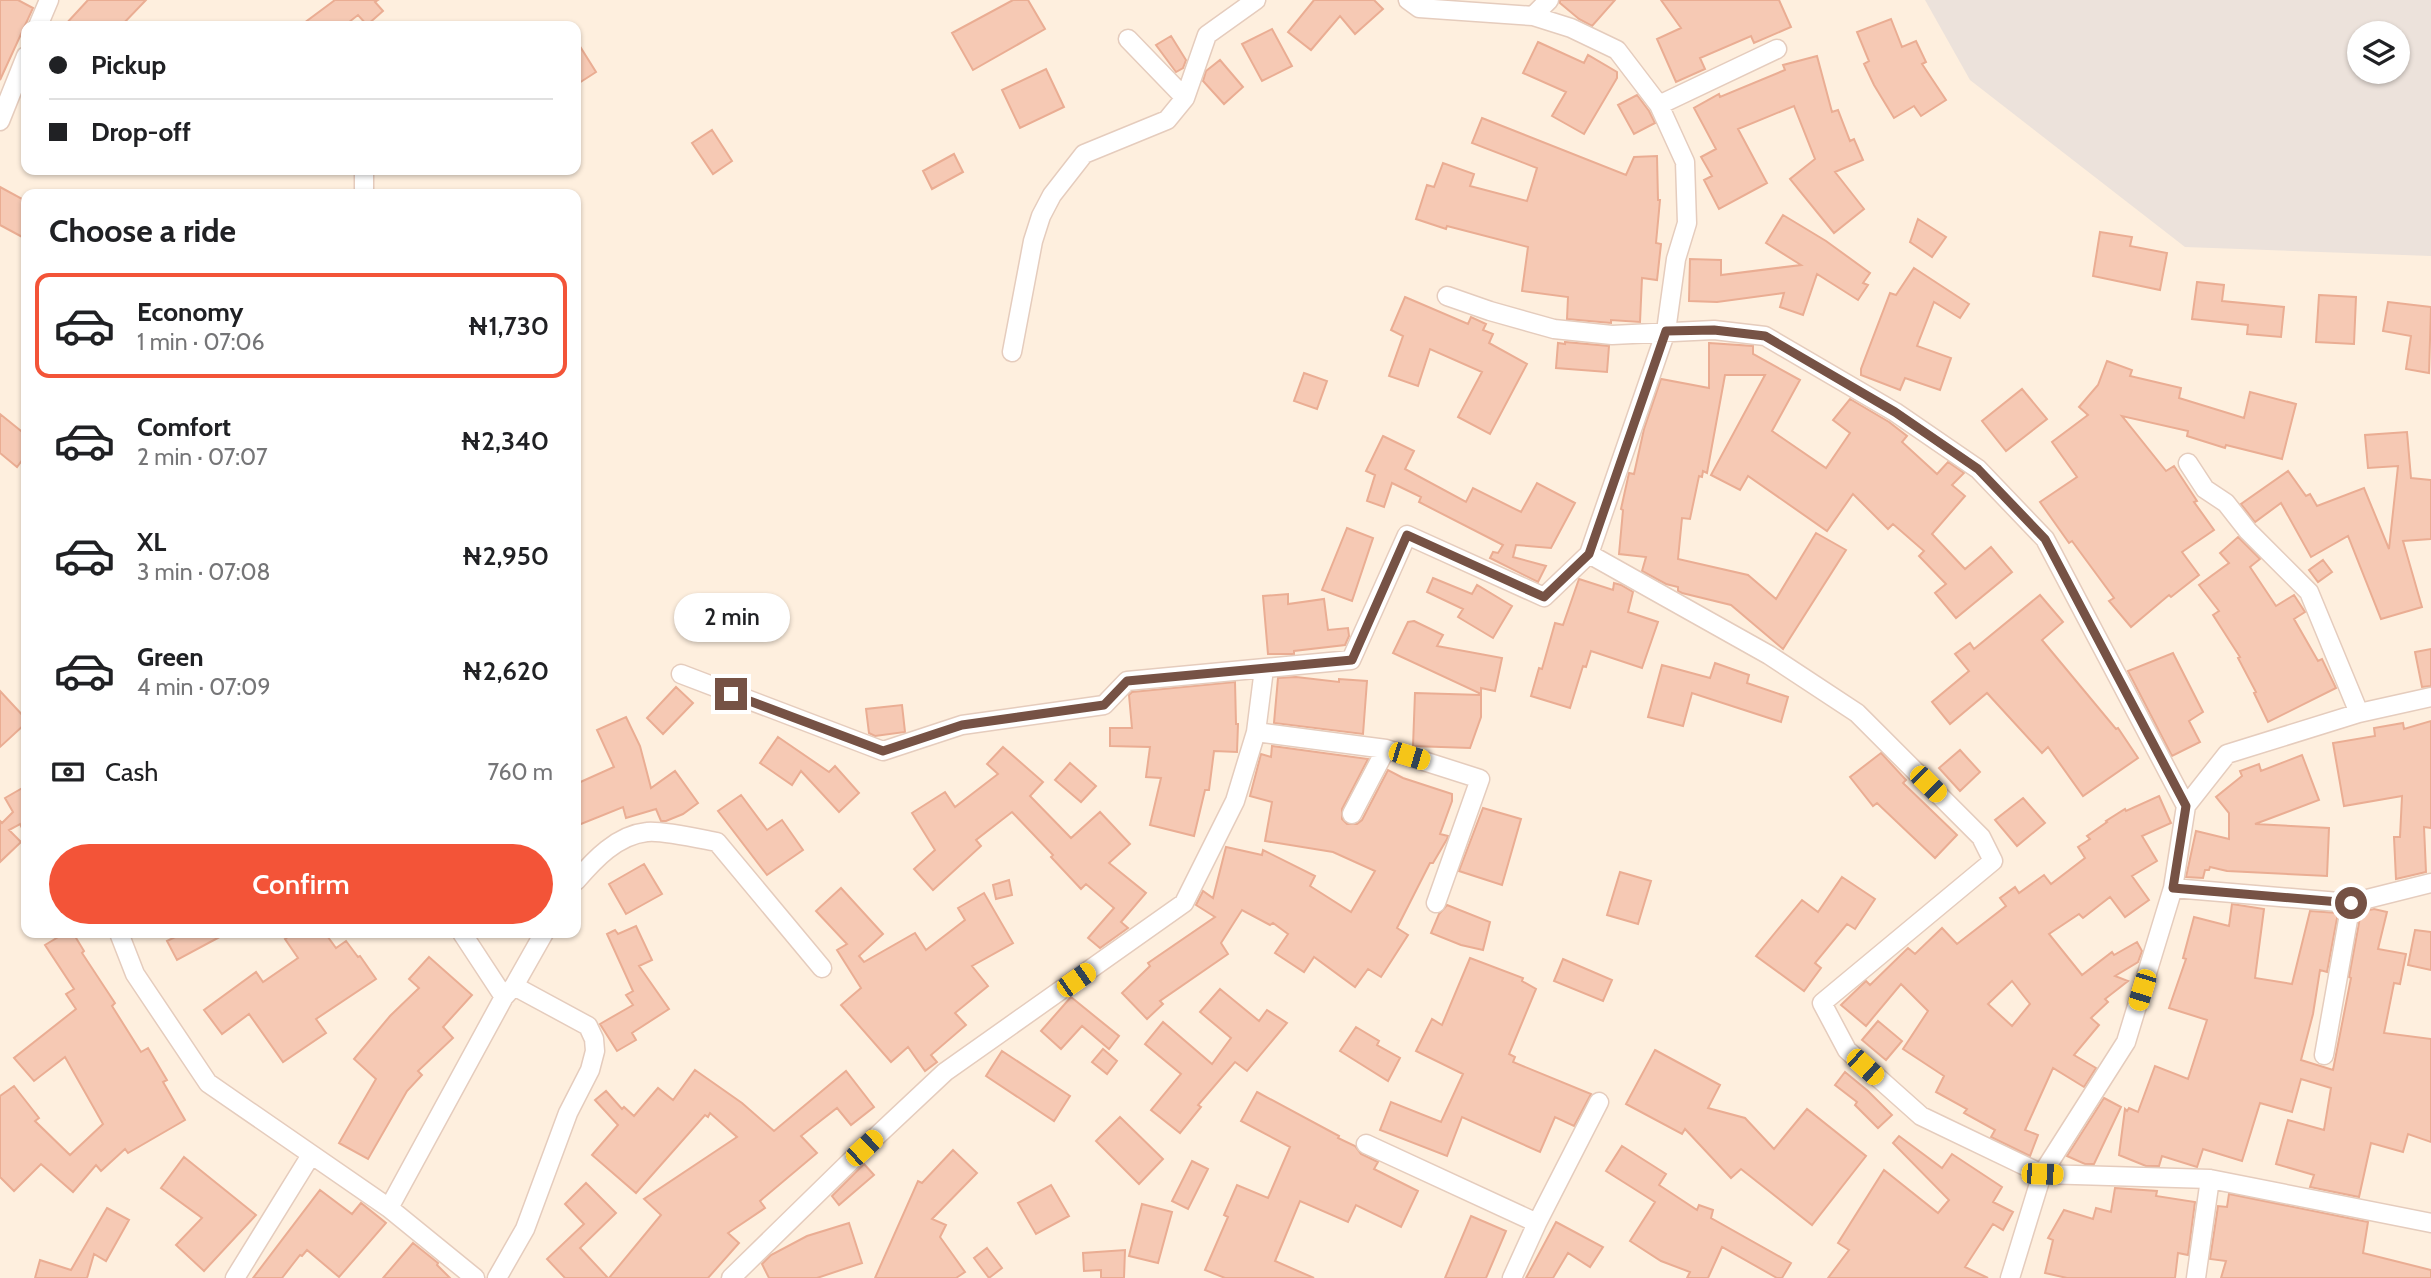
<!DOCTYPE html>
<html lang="en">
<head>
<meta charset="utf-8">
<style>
  :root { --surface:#fff; --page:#f6f6f6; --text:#202124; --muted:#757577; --line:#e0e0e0; --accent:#f35438 }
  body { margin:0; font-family:Cabin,sans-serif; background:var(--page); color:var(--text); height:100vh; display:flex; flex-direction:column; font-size:26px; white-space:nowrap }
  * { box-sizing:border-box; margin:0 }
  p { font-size:23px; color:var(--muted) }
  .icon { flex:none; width:38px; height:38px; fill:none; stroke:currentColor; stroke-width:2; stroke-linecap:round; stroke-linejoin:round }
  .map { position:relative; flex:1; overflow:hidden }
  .side { position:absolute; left:21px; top:189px; width:560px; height:749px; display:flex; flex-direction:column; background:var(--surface); border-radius:14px; box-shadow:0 2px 5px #0004 }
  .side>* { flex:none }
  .hud { position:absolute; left:21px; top:21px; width:560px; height:154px; border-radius:14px; box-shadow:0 2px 5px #0004; display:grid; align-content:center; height:154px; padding:0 28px; background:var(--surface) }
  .tools { position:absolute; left:2347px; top:21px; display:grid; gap:14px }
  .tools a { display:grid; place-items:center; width:63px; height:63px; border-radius:50%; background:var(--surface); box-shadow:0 2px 5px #0004; font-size:35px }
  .end { position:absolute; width:32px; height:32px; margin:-16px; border:9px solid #765245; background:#fff; box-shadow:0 0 0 4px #fff }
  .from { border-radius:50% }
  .bubble { position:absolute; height:49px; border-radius:24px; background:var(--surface); box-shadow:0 2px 5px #0004; font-size:23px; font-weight:600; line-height:49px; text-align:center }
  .car { position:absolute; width:21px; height:42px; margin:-21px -10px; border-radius:9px; box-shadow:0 0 5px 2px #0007; background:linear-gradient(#f5c518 24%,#345 0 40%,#f5c518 0 76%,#345 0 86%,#f5c518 0) }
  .hud b { display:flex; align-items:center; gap:24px; height:66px; font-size:26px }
  .hud b+b { border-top:2px solid var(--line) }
  .hud i { width:18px; height:18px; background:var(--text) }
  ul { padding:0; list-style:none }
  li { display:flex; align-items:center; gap:21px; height:105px; margin:0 14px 10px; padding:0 14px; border:4px solid transparent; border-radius:14px }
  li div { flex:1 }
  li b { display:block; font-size:26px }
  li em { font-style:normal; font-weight:600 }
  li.selected { border-color:var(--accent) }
  li>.icon { width:63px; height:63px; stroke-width:1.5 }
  h2 { padding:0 28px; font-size:32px; line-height:84px }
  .pay { display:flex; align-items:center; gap:18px; height:77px; padding:0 28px; font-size:26px }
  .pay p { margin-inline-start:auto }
  .primary-button { display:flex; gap:14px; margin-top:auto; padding:14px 28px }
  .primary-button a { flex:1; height:80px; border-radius:42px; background:var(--accent); color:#fff; font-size:28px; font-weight:600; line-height:80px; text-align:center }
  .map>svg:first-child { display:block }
</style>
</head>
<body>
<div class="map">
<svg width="2431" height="1278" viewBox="0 0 2431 1278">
  <rect width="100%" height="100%" fill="#feefde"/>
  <path fill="#ece2db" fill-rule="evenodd" d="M1925,0h506v256l-246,-9 -215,-167zM2359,33h39v39h-39z"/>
  <path fill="#f6c9b4" stroke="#eaad93" stroke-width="2" fill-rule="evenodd" d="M0,0h18l15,8 -33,72z
    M88,0h58l-25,26h-57z
    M335,0h43l-3,2 8,9 -16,14 -9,-10 -14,11h-44z
    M1013,0h15l17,29 -72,41 -21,-37z
    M1314,0h60l9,9 -28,25 -15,-18 -29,34 -23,-18z
    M1560,0h55l-23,26 -13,-7 -19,-16z
    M1661,0h118l12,27 -37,16 -3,-7 -51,22 5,11 -29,13 -19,-43 24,-11z
    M1891,19l11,28 14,-6 10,21 -4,2 24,36 -25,16 -7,-10 -20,12 -20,-33 -10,-21 5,-3 -12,-29z
    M1272,29l20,37 -30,15 -20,-37z
    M1171,36l15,24 -3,8 -7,4 -20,-27z
    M576,40l20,32 -20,13z
    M1538,42l46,21 4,-8 29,17v6l-33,56 -32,-18 14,-24 -43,-19z
    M1817,56l15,56 6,-2 12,31 4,-2 9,21 -28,12 29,37 -30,24 -44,-54 25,-20 -21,-53 -56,23 29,54 -48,26 -15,-29 8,-4 -11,-19 15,-8 -22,-41 25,-14 1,3 65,-27 -2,-5z
    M1220,60l23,27 -19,17 -21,-23 3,-10z
    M1046,69l18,38 -44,21 -18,-38z
    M1637,95l12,16 6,12 -21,11 -16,-29z
    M1482,118l144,57 8,-18 23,-1 1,44h2l-4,43 5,1 -4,36 -15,-2 -2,44 -29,-2v3l-44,-4 1,-22 -46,-6 6,-44 -81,-21 -1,3 -30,-10 11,-34 7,2 9,-24 31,11 -4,12 57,15 10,-33 -65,-25z
    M712,130l20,31 -19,13 -21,-31z
    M954,154l9,18 -31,17 -9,-18z
    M0,187l26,14v38l-26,-14z
    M1783,215l43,26 44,32 -7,10 5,2 -10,15 -41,-26 -14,41 -23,-8 4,-14 -67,9 -28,-1 1,-42 31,1v15l80,-10 -35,-22z
    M1918,219l28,18 -14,20 -22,-15z
    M2100,232l32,5 -2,9 37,7 -7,37 -67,-14z
    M1914,268l55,36 -9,14 -26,-16 -17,44 34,12 -11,32 -35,-12 -5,12 -39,-15v-6l29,-76 6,2z
    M2197,282l27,3 -2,16 62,6 -3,30 -34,-3 1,-9 -56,-6z
    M2319,295l37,2 -2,47 -38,-2z
    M1405,297l63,27 3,-7 15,7 -3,6 10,4 -4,9 38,21 -37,70 -32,-17 24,-45 -52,-23 -12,37 -29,-10 14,-40 -12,-6z
    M2388,302l43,5 -2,66 -23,-4 5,-33 -28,-5z
    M1565,342l44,4 -2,26 -51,-4 2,-25 7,1z
    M1709,343l44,3v8l47,26 -28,51 54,37 24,-35 -17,-13 17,-21 39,23 18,14 -5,6 35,32 11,-12 16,11 -12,12 13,11 -33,38 33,35 26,-22 21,25 -56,46 -21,-25 11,-9 -27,-28 5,-5 -31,-27 -5,5 -35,-35 -26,37 -79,-55 -8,14 -29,-15 54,-100h-40l-18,98 -4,-2 -1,6 -3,-1 -9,43 -8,-1 -4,41 70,16 28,24 40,-66 30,17 -63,99 -52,-44 -49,-12 -4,-2v-4l-12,-3 -24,-13 4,-14 -27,-3 4,-44 -2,-1 8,-36 5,1 10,-45 17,-50 48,9z
    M2107,361l25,9 -2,6 51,12 -2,10 65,20 6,-26 46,12 -14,55 -56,-14 -1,3 -38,-12 1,-5 -66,-15 44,55 8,-5 23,35 -3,1 20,28 -32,22 17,23 -28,22 -2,-2 -38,32 -22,-26 5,-3 -42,-57 -3,2 -29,-41 37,-25 -25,-35 36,-27 -9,-8 19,-22z
    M1304,373l23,8 -10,28 -23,-8z
    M2022,389l25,30 -41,32 -24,-30z
    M0,414l26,21v20l-9,12 -17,-14z
    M2407,432l4,46 20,2v59l-28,2 19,66 -41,12 -33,-83 -37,21 -30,-54 -26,19 -14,-18 47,-33 18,25 4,-2 7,12 47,-18 25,61 9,-83 -30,2 -3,-33z
    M1383,436l31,15 -9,18 61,33 7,-14 48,24 16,-29 38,20 -24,45 -35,-3 -3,12 33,9 -8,16 -48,-24 3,-6 5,1 5,-8 -84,-43 2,-5 -29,-14 -8,24 -17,-6 8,-26 -9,-4z
    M1347,528l26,10 -21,63 -30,-11z
    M2238,537l22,22 -10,8 26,39 18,-11 11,17 -11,7 24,42 4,-2 14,29 -68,34 -14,-29 2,-1 -18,-34 2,-1 -27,-42 6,-4 -20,-26 30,-22 -9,-10z
    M2323,560l9,12 -14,10 -9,-12z
    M1433,578l39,16 5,-9 35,21 -19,32 -35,-21 5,-8 -36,-17z
    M1579,579l34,11 1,-7 7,2 12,7 -5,20 30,10 -16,46 -51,-17 -5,16 -3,-1 -13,42 -39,-12 8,-28 3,1 13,-46 8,2z
    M1288,594v10l36,-5 4,31 20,-2 1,8 -4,9 -51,6v3h-26l-5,-58z
    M2040,595l23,27 -21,18 74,89 2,-1 20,30 -55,38 -35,-49 -6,6 -55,-60 -37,31 -18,-22 37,-31 -14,-17 15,-11 4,6z
    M1414,621l29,14 -6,11 65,12 -7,33 -14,-3v6l-88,-41 15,-31z
    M2431,649v37l-9,1 -7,-35z
    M2173,653l30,59 -14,9 11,21 -28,14 -44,-85z
    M1715,663l34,12 -2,8 41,14 -7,25 -89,-29 -9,33 -35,-9 14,-52 48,13z
    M1296,677l43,5v-3l28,2 -4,53 -89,-11 4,-45z
    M1235,682l1,42h2l-1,28 -23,-1 -5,39h-4l-11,46 -44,-11 11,-47 -15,-1 4,-30 -40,-1v-18h22l-3,-33 3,-3z
    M676,687l17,16 -30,31 -16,-16z
    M0,691l26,28v4l-26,24z
    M1415,693l66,2v22l-11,31 -57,-2z
    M902,705l3,27 -30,4 -6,-3 -3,-24z
    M626,717l14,29 11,42 24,-17 23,32 -15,11 -17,7h-5l-5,-12 -30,9 -3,-11 -47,19v-42l38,-17 -17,-37z
    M2431,721v107l-7,-1 2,45 -30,7 -2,-42h6l2,-41 -58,10 -11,-63 42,-7 -1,-8 29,-5 1,6z
    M778,737l51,35 6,-6 24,27 -20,19 -38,-41 -9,14 -32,-22z
    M1272,746l96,13 -26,50v10l5,5h10l5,-4 26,-50 15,8 49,16v7l-12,33 8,2 -1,3 -14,24h-3l-33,65 11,7 -27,42 -13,-8 -13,18 -41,-30 -10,15 -29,-19 13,-19 -15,-11 -3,2 -28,-15 -21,33 7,11 -68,47 3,3 -16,15 -25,-26 28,-27 -2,-3 67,-46 -19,-12 7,-14 10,7 13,-51 36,8 1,-5 52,26 -5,10 41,26 24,-41 -42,-19 -68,-11 7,-39 -22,-6 11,-42 10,3z
    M1003,747l40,35 -13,14 41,42 29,-26 30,32 -21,19 37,30 -25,29 7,6 -28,20 -12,-10 26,-30 -28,-24 -5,5 -30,-32 2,-2 -41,-43 -36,28 5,6 -48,44 -19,-21 21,-19 -23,-37 33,-21 10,15 43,-33 -11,-10z
    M1960,750l20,22 -20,19 -21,-23z
    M1881,753l25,27 -3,3 54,52 -22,23 -58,-55 -4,3 -23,-29z
    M2302,755l17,45 -64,24 74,4 -2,48 -100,-5 -17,-4 -1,3h-4l-2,8 -17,-1 10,-46 33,8v-26l-13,-16 26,-21 -2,-5 19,-7 2,7z
    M1070,763l26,23 -15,16 -26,-22z
    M26,786v50l-6,-12 -11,6 12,12 -21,20v-41l2,2 11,-11 -8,-14z
    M741,795l26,35 15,-10 21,30 -36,25 -49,-64z
    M2159,796l12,27 -29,13 15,25 -25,15 17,24 -24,17 -15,-20 -27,21 -4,-4 -30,20 33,41 30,-23 2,3 23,-13 5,9 -4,11 -23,14 13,5 -23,18 3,3 -17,16 8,7 -25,30 22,13 -12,19 -31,-19 -28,62 13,5 -8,21 -39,-19 4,-7 -31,-17 3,-4 -31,-17 8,-16 -41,-27 25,-38 -27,-27 -35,42 -25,-21 25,-24 4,4 38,-37 7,6 27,-26 15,16 49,-38 -6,-8 15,-11 4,6 25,-18 7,9 34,-26 -7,-11 12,-8 -3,-3 20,-14 -1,-1 19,-12 1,2zM2012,981l18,23 -18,22 -24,-22z
    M2023,798l22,25 -28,23 -22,-26z
    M1483,808l38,11 -19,66 -43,-14z
    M644,864l18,30 -36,20 -17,-30z
    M1620,872l31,9 -13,43 -31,-9z
    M1842,877l33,22 -20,30 -8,-5 -32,39 6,5 -17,23 -48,-35 46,-56 16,12z
    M1009,880l3,15 -16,4 -3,-14z
    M841,888l42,46 -24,22 5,6 51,-29 11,17 39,-30 -7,-12 26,-15 29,50 -41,23 16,20 -33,27 11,12 -35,30 6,7 -12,9 -17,-24 -17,15 -50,-57 20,-17 -24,-38 10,-6 -31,-33z
    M2232,904l32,5 -9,69 37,6 18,-73 28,2 -11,59 -7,-2 -7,44 -12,46 32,10 18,-92 -2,-1 12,-65 13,-3 13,3 -9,37 28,5 -6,30 -6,-1 -10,50 47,6v103l-23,-8 -5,18 -32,-9 -12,54 -49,-10 4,-12 -38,-11 12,-44 36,10 7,-42 -30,-9 -9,33 -32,-9 -18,58 -39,-12 -6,18 -35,-11 -3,10h-13l-27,-11 6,-46 2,2 2,-3 9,4 17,-46 33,13 19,-59 -38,-12 17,-49 -3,-1 11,-41 35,9z
    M1447,905l43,17 -7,28 -22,-5 -30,-12 8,-19z
    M636,926l16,34 -13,6 30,43 -37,24 4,7 -19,11 -17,-27 33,-19 -7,-10 7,-4 -26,-57 8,-4 3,4z
    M2415,930l16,2v38l-23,-5z
    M65,933h8l11,18 -2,2 33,50 -3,3 29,46 7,-4 19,32 -4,2 22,38 -57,33 -3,-4 -24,22 -5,-6 -23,27 -32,-28 -27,27 -14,-14v-81l14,-10 25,32 -4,3 35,34 33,-31 -38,-67 -31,24 -20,-23 62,-49 -10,-15 8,-5 -29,-44z
    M183,933h44l-50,27 -10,-19z
    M294,933h31l11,15 10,-7 12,16 2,-1 16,23 -60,40 10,14 -43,29 -34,-48 -27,20 -18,-24 52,-38 7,10 35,-24 -13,-19z
    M429,957l43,38 -29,32 10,11 -35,33 4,4 -15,16 -39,68 -29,-16 37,-64 -22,-20 36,-43 29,-28 -10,-9z
    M1470,958l53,20 -1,3 14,8 -27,65 6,3 -2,5 78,32 -17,32 -19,-9 -15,35 -78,-35 -15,39 -67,-26 11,-28 50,20 22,-48 -47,-23 16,-32 10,6z
    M1563,959l49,21 -9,21 -49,-20z
    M1220,989l39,32 8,-11 20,13 -40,48 -12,-9 -37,43 3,2 -21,26 -29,-23 30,-36 -36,-30 18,-22 49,42 19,-26 -31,-26z
    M1071,997l48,39 -10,13 -27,-23 -21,23 -20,-18z
    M1878,1021l24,20 -16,19 -24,-20z
    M1356,1027l23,14 -2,4 23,13 -12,23 -48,-30z
    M1103,1049l14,12 -10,13 -15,-12z
    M1655,1050l65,35 -12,23 37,10 29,31 33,-40 59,47 -54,69 -71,-56 -10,9 -46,-49 -3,5 -56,-30z
    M1002,1051l68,45 -16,25 -68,-45z
    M695,1070l47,33 32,28 72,-60 28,36 -23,18 -14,-17 -36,28 16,17 -57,48 5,7 -37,25 11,10 -31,35h-99l52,-63 -17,-16 93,-62 -27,-24 -2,4 -3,-2 -69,78 -44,-38 26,-30 -23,-25 11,-9 16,18 2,-2 10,9 24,-28 15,12z
    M1845,1072l23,19 24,24 -14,13 -23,-23 2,-3 -22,-17z
    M1257,1092l82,44 -1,2 17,8 6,8 17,8 -4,7 44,22 -17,36 -45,-22 -8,17 -48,-21 -25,60 39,17h-89l-20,-8 23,-53 -4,-2 13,-30 31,13 22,-51 -49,-26z
    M2104,1098l17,9 -27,57h-9l-18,-8z
    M1120,1117l43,42 -24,25 -43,-43z
    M1899,1136l43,32 10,-14 50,33 -9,15 20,10 -10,18 -10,-6 -28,43 23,11h-160l21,-28 -11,-7 46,-73 54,43 11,-13 -56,-57z
    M1622,1146l44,28 -7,11 38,25 2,-5 14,5 -2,8 80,45 -9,15h-5l-55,-31 -14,31h-21l3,-6 -29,-11 -31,-20 25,-39 -49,-31z
    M953,1150l24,23 -45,46 14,6 -6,12 25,35 -9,6h-81l43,-97 4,2z
    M184,1157l72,58 -52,56 -28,-26 26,-27 -41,-30z
    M1192,1161l16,8 -20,40 -16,-8z
    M864,1164l10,11 -35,30 -7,-9z
    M586,1183l30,30 -36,35 28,30h-43l-18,-19 37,-35 -19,-20z
    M1051,1185l18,31 -33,18 -18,-31z
    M2115,1188l42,3 -1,5 39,6 -7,53 -10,-2 -3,25h-108l-22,-5 8,-33 -5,-2 16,-28 29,9 3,-11 15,4z
    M320,1190l32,24 9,-11 25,20 -47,54 -32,-27 -5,6 -2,-1 -18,23h-29z
    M2229,1194l139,28 -5,31 68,17v8h-210l5,-17 -16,-2 8,-53 9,1z
    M1142,1204l30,8 -14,51 -29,-7z
    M107,1208l22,12 -23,41 -12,-7 -7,24h-52l5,-18 31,10z
    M1471,1216l35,15 -20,47h-41z
    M1556,1222l47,25 -13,20 -22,-14 -15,25h-27z
    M849,1223l13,40 -45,15h-48l-7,-14 9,-9 36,-19z
    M413,1243l25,20 -1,2 13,13h-67z
    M987,1248l15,20 -13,10 -15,-20z
    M1125,1250l-1,28h-23v-8l-17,1 -1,-18z"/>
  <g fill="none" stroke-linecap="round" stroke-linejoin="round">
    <g stroke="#e5ccbd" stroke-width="21">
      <path id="minor" d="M1408,0l11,8 114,8 16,-16
        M1533,16l38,12 46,22 42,55 118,-56
        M38,26l11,-26
        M1128,39l57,59 22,-63 49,-35
        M0,121l26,-65
        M364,170v24
        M1447,296l43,15 64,18 58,6 102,-5 51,6 130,76 83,57 67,70 141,267
        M1012,352l21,-111 8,-25 11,-21 32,-41 83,-34 18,-22
        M2188,463l17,26 21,14 22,28 61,61 50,121
        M1589,554l180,101 88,58 124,124 12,24 -171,142 25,47 74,66 121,58 84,-132 47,-154 13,-82 41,-52 132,-41 72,-16
        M681,674l202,77 79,-26 142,-20 23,-24 224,-21 56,-125 137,62 45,-43 77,-223 10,-72 11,-36 -2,-61 -26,-57
        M1256,732l130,17 94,30 -44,124
        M1352,814l34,-65
        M576,881c18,-21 41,-46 71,-49 14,-2 54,7 70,10l105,126
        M2173,888l178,15 80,-20
        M119,933l16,41 73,109 181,125 86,70
        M462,933l42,64
        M2324,1055l27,-152
        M1366,1144l171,79
        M389,1208l115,-211 10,-11 30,-53
        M235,1278l76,-123
        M497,1278l28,-49 43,-116 22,-43 5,-19 -1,-12 -6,-13 -74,-40
        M731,1278l133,-130 81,-76 239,-169 51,-102 21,-69 8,-63
        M1512,1278l25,-55 62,-121
        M2010,1278l32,-104 168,5 221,44
        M2196,1278l14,-99"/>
    </g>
    <use href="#minor" stroke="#fff" stroke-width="18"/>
  </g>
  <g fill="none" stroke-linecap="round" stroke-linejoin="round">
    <path stroke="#765245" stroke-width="9" d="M731,694l152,57 79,-26 142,-20 23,-24 225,-21 55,-125 137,62 45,-43 77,-223 48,-1 51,6 130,76 83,57 67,70 141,267 -13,82 178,15"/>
  </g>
</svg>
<div class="tools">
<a><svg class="icon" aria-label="layers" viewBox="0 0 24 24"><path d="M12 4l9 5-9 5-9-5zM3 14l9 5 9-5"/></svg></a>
</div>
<i class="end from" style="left:2351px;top:903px"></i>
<i class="end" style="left:731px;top:694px"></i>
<div class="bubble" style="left:674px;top:593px;width:116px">2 min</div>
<i class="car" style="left:1409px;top:756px;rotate:107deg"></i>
<i class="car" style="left:1928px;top:784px;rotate:135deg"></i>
<i class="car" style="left:1076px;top:980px;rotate:55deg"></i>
<i class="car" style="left:2142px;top:990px;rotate:197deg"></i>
<i class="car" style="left:1865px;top:1067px;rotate:132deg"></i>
<i class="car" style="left:864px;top:1148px;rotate:47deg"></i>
<i class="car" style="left:2042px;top:1174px;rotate:92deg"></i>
<div class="hud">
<b><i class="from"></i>Pickup</b>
<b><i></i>Drop-off</b>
</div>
<section class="side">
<h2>Choose a ride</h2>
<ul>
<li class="selected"><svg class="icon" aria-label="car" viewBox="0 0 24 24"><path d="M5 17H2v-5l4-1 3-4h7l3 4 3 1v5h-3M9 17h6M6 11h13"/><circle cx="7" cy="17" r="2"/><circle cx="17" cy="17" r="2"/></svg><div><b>Economy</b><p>1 min · 07:06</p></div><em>₦1,730</em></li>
<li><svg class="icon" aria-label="car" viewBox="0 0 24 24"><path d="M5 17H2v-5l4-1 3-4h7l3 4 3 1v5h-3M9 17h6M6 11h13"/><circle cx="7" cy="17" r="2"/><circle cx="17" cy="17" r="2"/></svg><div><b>Comfort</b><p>2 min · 07:07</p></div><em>₦2,340</em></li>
<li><svg class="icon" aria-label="car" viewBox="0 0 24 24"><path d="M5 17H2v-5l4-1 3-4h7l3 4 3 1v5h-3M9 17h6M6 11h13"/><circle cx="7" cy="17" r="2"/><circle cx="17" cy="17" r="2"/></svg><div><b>XL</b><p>3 min · 07:08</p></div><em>₦2,950</em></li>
<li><svg class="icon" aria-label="car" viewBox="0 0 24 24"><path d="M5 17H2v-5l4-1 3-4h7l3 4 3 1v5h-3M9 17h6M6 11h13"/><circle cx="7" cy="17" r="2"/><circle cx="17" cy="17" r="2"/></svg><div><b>Green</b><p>4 min · 07:09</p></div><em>₦2,620</em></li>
</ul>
<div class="pay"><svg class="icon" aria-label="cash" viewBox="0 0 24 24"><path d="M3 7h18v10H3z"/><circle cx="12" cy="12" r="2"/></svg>Cash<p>760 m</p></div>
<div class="primary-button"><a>Confirm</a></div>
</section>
</div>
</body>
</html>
